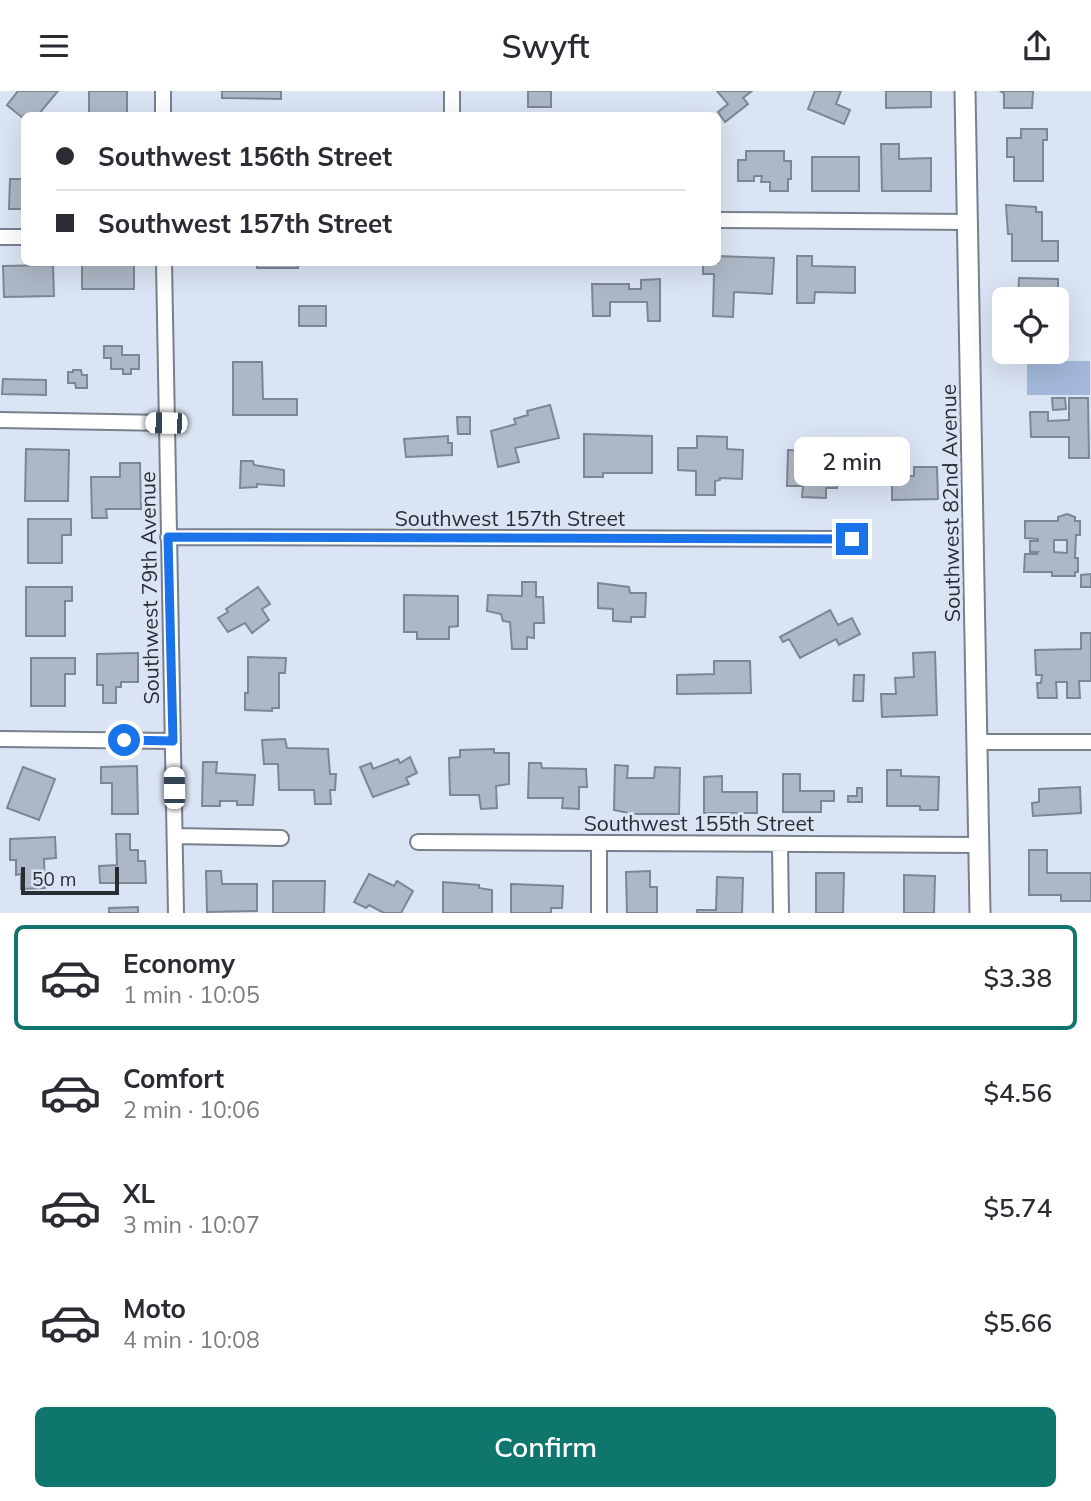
<!DOCTYPE html>
<html lang="en">
<head>
<meta charset="utf-8">
<style>
  :root { --surface:#fff; --page:#f7f7f7; --text:#2b2b33; --muted:#7c7c81; --line:#e1e1e2; --accent:#0f766e }
  body { margin:0; font-family:Mulish,sans-serif; background:var(--page); color:var(--text); height:100vh; display:flex; flex-direction:column; font-size:26px; white-space:nowrap }
  * { box-sizing:border-box; margin:0 }
  p { font-size:23px; color:var(--muted) }
  .icon { flex:none; width:38px; height:38px; fill:none; stroke:currentColor; stroke-width:2; stroke-linecap:round; stroke-linejoin:round }
  .map { position:relative; height:822px; overflow:hidden }
  .details { display:flex; flex-direction:column; background:var(--surface); flex:1 }
  .details>* { flex:none }
  .guide { position:absolute; left:21px; top:21px; width:700px; height:154px; border-radius:10px; box-shadow:0 7px 28px #0002; display:grid; align-content:center; height:154px; padding:0 35px; background:var(--surface) }
  .buttons { position:absolute; left:992px; top:196px; display:grid; gap:14px }
  .buttons a { display:grid; place-items:center; width:77px; height:77px; border-radius:10px; background:var(--surface); box-shadow:0 7px 28px #0002; font-size:35px }
  .scale { position:absolute; left:21px; bottom:18px; width:98px; box-sizing:border-box; padding-left:7px; border:4px solid #292c32; border-top:0; font-size:19px; line-height:24px; white-space:nowrap; color:#292c32; -webkit-text-stroke:5px #dbe4f4; paint-order:stroke }
  .end { position:absolute; width:32px; height:32px; margin:-16px; border:9px solid #1a73e8; background:#fff; box-shadow:0 0 0 4px #fff }
  .from { border-radius:50% }
  .bubble { position:absolute; height:49px; border-radius:10px; background:var(--surface); box-shadow:0 7px 28px #0002; font-size:23px; font-weight:600; line-height:49px; text-align:center }
  .car { position:absolute; width:21px; height:42px; margin:-21px -10px; border-radius:9px; box-shadow:0 0 5px 2px #0007; background:linear-gradient(#fff 24%,#345 0 40%,#fff 0 76%,#345 0 86%,#fff 0) }
  .guide b { display:flex; align-items:center; gap:24px; height:66px; font-size:26px }
  .guide b+b { border-top:2px solid var(--line) }
  .guide i { width:18px; height:18px; background:var(--text) }
  ul { padding:12px 0 0; list-style:none }
  li { display:flex; align-items:center; gap:21px; height:105px; margin:0 14px 10px; padding:0 21px; border:4px solid transparent; border-radius:10px }
  li div { flex:1 }
  li b { display:block; font-size:26px }
  li em { font-style:normal; font-weight:600 }
  li.selected { border-color:var(--accent) }
  li>.icon { width:63px; height:63px; stroke-width:1.5 }
  .action { display:flex; gap:14px; margin-top:auto; padding:14px 35px }
  .action a { flex:1; height:80px; border-radius:10px; background:var(--accent); color:#fff; font-size:28px; font-weight:600; line-height:80px; text-align:center }
  header { display:flex; justify-content:space-between; align-items:center; height:91px; padding:0 35px; background:var(--surface); font-size:32px; font-weight:600 }
  .map>svg:first-child { display:block }
</style>
</head>
<body>
<header><svg class="icon" aria-label="menu" viewBox="0 0 24 24"><path d="M4 6h16M4 12h16M4 18h16"/></svg>Swyft<svg class="icon" aria-label="share" viewBox="0 0 24 24"><path d="M12 15V3M7 8l5-5 5 5M5 13v7h14v-7"/></svg></header>
<div class="map">
<svg width="1091" height="822" viewBox="0 0 1091 822">
  <rect width="100%" height="100%" fill="#dbe4f4"/>
  <path fill="#a3b8db" d="M1027,270h63v34h-63z"/>
  <path fill="#aeb7c6" stroke="#7d8694" stroke-width="2" fill-rule="evenodd" d="M18,0h40l-20,24h-14v4l-17,-14z
    M89,0h38v23l-38,-1z
    M222,0h59v8l-59,-1z
    M528,0h23v16h-23z
    M717,0h35l-9,7 5,6 -23,18 -7,-10 10,-8z
    M815,0h26l-5,13 14,6 -6,14 -36,-15z
    M886,0h45v16l-45,1z
    M1000,0h33l-1,17h-28v-15z
    M1021,38h26v11h-4v41h-29v-24h-7v-19h14z
    M881,53h18v15l32,-1v33h-49z
    M746,60h38v10h7v18h-3v12h-18v-9h-9l1,-6h-8v5h-16v-21h8z
    M812,66h47v34h-47z
    M10,88h14v30h-15z
    M1006,114l30,2v5h6v29h16v20h-46v-27h-4z
    M718,165l56,2 -2,36 -38,-2 -1,25 -20,-1 1,-42h-11v-11h15z
    M797,165h15v10l43,1v26l-40,-1 -1,11h-17z
    M257,172h41v5h-41z
    M53,174l1,31 -50,1 -1,-31z
    M82,174h52v24h-52z
    M1019,187l39,1v12h-9v8h-31z
    M660,188v42h-12l-1,-19h-37v14h-17l-1,-32h37v5h12v-9z
    M299,215h27v20h-27z
    M104,255h18v9h17v14h-8v5h-8v-5h-12v-11h-7z
    M233,271h29l1,37h34v16h-64z
    M73,279h8l1,5h5v13h-11l-1,-5h-7v-11h5z
    M3,288l43,1v15l-44,-1z
    M1052,307h13l1,11 -13,1z
    M1069,307h19l1,60h-20v-21h-38l-1,-25h18v9l21,-1z
    M550,314l9,33 -44,10 4,14 -21,5 -7,-36 25,-7 -2,-5 14,-4 -1,-4z
    M457,326h13v17h-12z
    M584,343l68,2v37h-49v4h-19z
    M448,345v7h4v12l-46,2 -2,-18z
    M697,345l30,1v12l16,1 -1,29 -22,-1v2l-5,1v14h-19v-24l-18,-1v-22h19z
    M824,351l36,1 -1,35 -21,-1 -1,11h-11v10l-24,-1 1,-11h-16l1,-36 35,1z
    M26,358l43,1 -1,51h-43z
    M241,370h12l1,4 30,5v16l-27,-2v3l-17,1z
    M120,372h20l1,46h-35l1,9h-15l-1,-41h29z
    M914,376h23l1,32 -46,1v-24h22z
    M1067,423l8,3v4h5v14h-4l-1,23h3v14h-3v4h-23v-4h-28l1,-18h12l1,-2h-8v-11h8v-2l-13,-1v-17h33v-4zM1054,449h13v13l-13,-1z
    M28,428h43v16h-9v28h-34z
    M1091,483v13h-10v-12z
    M522,491h14v15h7l1,26h-10v15l-7,-1v12h-15l-2,-27 -7,-1 -2,-7 -14,-3 1,-16 34,1z
    M598,492l31,4 1,6h16l-1,24h-14v5l-18,-1v-12l-15,-1z
    M26,496h46v14h-7v35h-39z
    M258,496l12,17 -8,5 7,11 -17,13 -7,-10 -17,9 -10,-14 10,-6 -2,-3z
    M404,504l54,1v30l-9,1v12h-32v-7h-13z
    M830,519l8,15 14,-7 8,16 -21,11 -3,-6 -36,19 -11,-19 -6,3 -3,-5z
    M1081,542h10v48h-12l1,17h-13v-16h-11l1,16h-19l-1,-15h4l1,-8h-6l-1,-25 46,-1z
    M935,561l2,63 -55,2 -1,-23h15l-1,-16 19,-1 -1,-24z
    M138,562v29h-17v5h-5v16h-13v-18h-6v-31z
    M248,566l38,1 -1,15h-6v35h-7v3l-27,-1v-17h3z
    M31,567h44v16h-10v32h-34z
    M714,570h36l1,32 -74,1v-19l37,-1z
    M854,584h10l-1,26h-10z
    M285,648l2,9 41,1 2,25h6l-1,16h-5l1,14h-16l-1,-14h-35l-1,-26h-14l-2,-24z
    M494,658v4h15v31l-13,2 1,22 -16,1 -2,-14h-29l-1,-37 11,-1v-7z
    M410,666l7,16 -11,5 3,6 -36,13 -13,-30 11,-4 2,6 25,-10 2,4z
    M203,671h14l-1,11 39,2 -2,30h-16v-4h-17v5h-18z
    M529,672h12l1,5 44,1 1,18h-8v22l-17,-1 1,-10h-35z
    M615,674l13,1 -1,12h27l1,-11 25,1 -1,46h-46l-19,-4z
    M137,675l1,48h-26v-31h-11v-16z
    M23,676l32,12 -16,41 -32,-12z
    M887,679h14v6l38,1 -1,33h-18v-4h-33z
    M783,683h17v17h34v10h-13v11h-38z
    M722,685v16h35v21h-53v-36z
    M1080,696l1,26 -48,3 -1,-13 7,-1v-13z
    M857,697h5v14h-14v-6h9z
    M116,743h14v16h8v11h7l1,22h-46l-1,-17 18,-1z
    M55,746l1,21 -12,1 1,29 -24,1v-15l-5,1v-15h-6v-21z
    M1029,759h18v23h44v28h-30v-6h-32z
    M206,780h15l1,13h35v27l-50,1z
    M650,780v16h7v26h-30l-1,-41z
    M816,782h28l-1,40h-27z
    M369,783l25,12 3,-5 16,10 -12,22h-17l-15,-8 -3,3 -12,-6z
    M904,784l31,1 -1,37h-30z
    M717,786l26,1 -1,35h-45v-3h19z
    M273,790h52l-1,32h-51z
    M443,791l36,3v3l13,2v23h-49z
    M511,793l52,2 -1,22h-11v5h-40z
    M138,816v6h-29v-5z"/>
  <g fill="none" stroke-linecap="round" stroke-linejoin="round">
    <g stroke="#78808e" stroke-width="18">
      <path id="street" d="M163,0v24
        M452,0v24
        M718,129l250,2
        M0,146h24
        M164,172l12,650
        M0,329l166,3
        M168,446l684,2
        M0,648l173,2
        M978,651h113
        M175,745l106,2
        M418,751l560,3
        M599,752v70
        M780,754l1,68"/>
    </g>
    <g stroke="#78808e" stroke-width="23">
      <path id="secondary" d="M965,0l15,822"/>
    </g>
    <use href="#street" stroke="#fff" stroke-width="14"/>
    <use href="#secondary" stroke="#fff" stroke-width="19"/>
  </g>
  <g fill="none" stroke-linecap="round" stroke-linejoin="round">
    <path stroke="#1a73e8" stroke-width="9" d="M124,649l49,1 -5,-204 684,2"/>
  </g>
  <g text-anchor="middle" dominant-baseline="central" stroke-width="6" stroke-linejoin="round" paint-order="stroke">
    <g font-size="21" fill="#292c32" stroke="#dbe4f4">
      <text transform="translate(950 412) rotate(-91)">Southwest 82nd Avenue</text>
      <text x="510" y="427">Southwest 157th Street</text>
      <text transform="translate(149 497) rotate(-91)">Southwest 79th Avenue</text>
      <text x="699" y="732">Southwest 155th Street</text>
    </g>
  </g>
</svg>
<div class="buttons">
<a><svg class="icon" aria-label="locate" viewBox="0 0 24 24"><circle cx="12" cy="12" r="6"/><path d="M12 2v4M12 18v4M2 12h4M18 12h4"/></svg></a>
</div>
<div class="scale">50 m</div>
<i class="end from" style="left:124px;top:649px"></i>
<i class="end" style="left:852px;top:448px"></i>
<div class="bubble" style="left:794px;top:346px;width:116px">2 min</div>
<i class="car" style="left:166px;top:332px;rotate:271deg"></i>
<i class="car" style="left:174px;top:697px;rotate:359deg"></i>
<div class="guide">
<b><i class="from"></i>Southwest 156th Street</b>
<b><i></i>Southwest 157th Street</b>
</div>
</div>
<section class="details">
<ul>
<li class="selected"><svg class="icon" aria-label="car" viewBox="0 0 24 24"><path d="M5 17H2v-5l4-1 3-4h7l3 4 3 1v5h-3M9 17h6M6 11h13"/><circle cx="7" cy="17" r="2"/><circle cx="17" cy="17" r="2"/></svg><div><b>Economy</b><p>1 min · 10:05</p></div><em>$3.38</em></li>
<li><svg class="icon" aria-label="car" viewBox="0 0 24 24"><path d="M5 17H2v-5l4-1 3-4h7l3 4 3 1v5h-3M9 17h6M6 11h13"/><circle cx="7" cy="17" r="2"/><circle cx="17" cy="17" r="2"/></svg><div><b>Comfort</b><p>2 min · 10:06</p></div><em>$4.56</em></li>
<li><svg class="icon" aria-label="car" viewBox="0 0 24 24"><path d="M5 17H2v-5l4-1 3-4h7l3 4 3 1v5h-3M9 17h6M6 11h13"/><circle cx="7" cy="17" r="2"/><circle cx="17" cy="17" r="2"/></svg><div><b>XL</b><p>3 min · 10:07</p></div><em>$5.74</em></li>
<li><svg class="icon" aria-label="car" viewBox="0 0 24 24"><path d="M5 17H2v-5l4-1 3-4h7l3 4 3 1v5h-3M9 17h6M6 11h13"/><circle cx="7" cy="17" r="2"/><circle cx="17" cy="17" r="2"/></svg><div><b>Moto</b><p>4 min · 10:08</p></div><em>$5.66</em></li>
</ul>
<div class="action"><a>Confirm</a></div>
</section>
</body>
</html>
